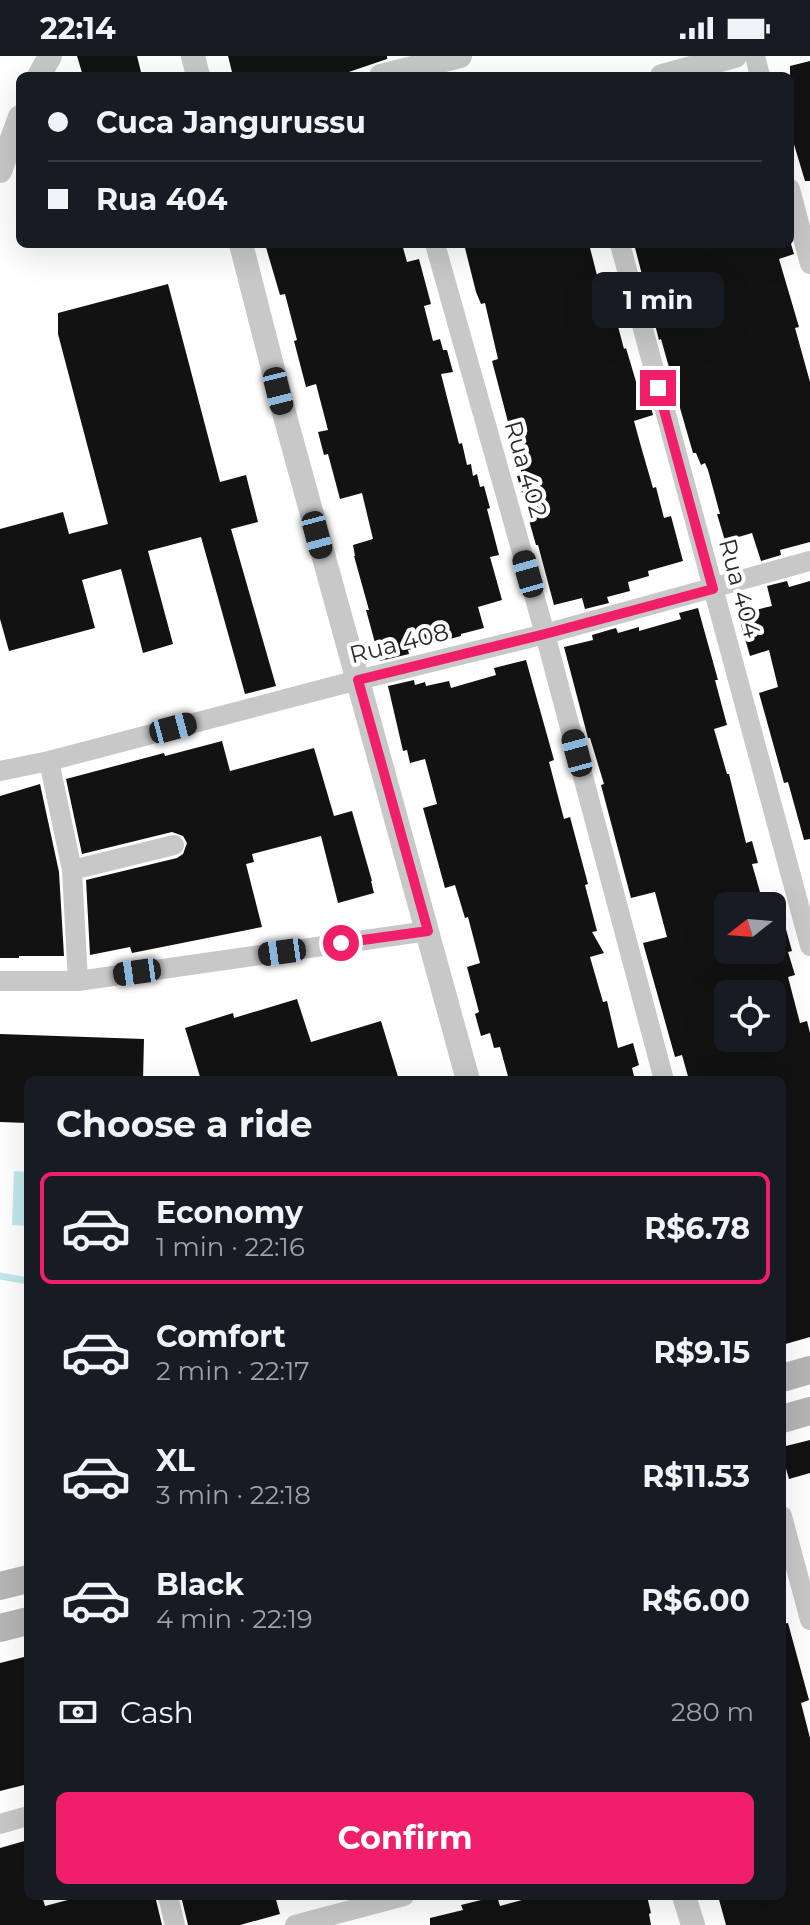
<!DOCTYPE html>
<html lang="en">
<head>
<meta charset="utf-8">
<style>
  :root { --surface:#171b24; --page:#20242c; --text:#f1f3f6; --muted:#9ea1a6; --line:#363941; --accent:#f11f6a }
  body { margin:0; font-family:Montserrat,sans-serif; background:var(--page); color:var(--text); height:100vh; display:flex; flex-direction:column; font-size:30px; white-space:nowrap }
  * { box-sizing:border-box; margin:0 }
  p { font-size:26px; color:var(--muted) }
  .icon { flex:none; width:44px; height:44px; fill:none; stroke:currentColor; stroke-width:2; stroke-linecap:round; stroke-linejoin:round }
  .map { position:relative; flex:1; overflow:hidden }
  .panel { position:absolute; left:24px; top:1020px; width:762px; height:824px; display:flex; flex-direction:column; background:var(--surface); border-radius:12px; box-shadow:0 8px 32px #0002 }
  .panel>* { flex:none }
  .hud { position:absolute; left:16px; top:16px; width:778px; height:176px; border-radius:12px; box-shadow:0 8px 32px #0002; display:grid; align-content:center; height:176px; padding:0 32px; background:var(--surface) }
  .needle { width:52px; rotate:253deg }
  .fabs { position:absolute; left:714px; top:836px; display:grid; gap:16px }
  .fabs a { display:grid; place-items:center; width:72px; height:72px; border-radius:12px; background:var(--surface); box-shadow:0 8px 32px #0002; font-size:40px }
  .end { position:absolute; width:36px; height:36px; margin:-18px; border:10px solid #f11f6a; background:#fff; box-shadow:0 0 0 4px #fff }
  .from { border-radius:50% }
  .bubble { position:absolute; height:56px; border-radius:12px; background:var(--surface); box-shadow:0 8px 32px #0002; font-size:26px; font-weight:700; line-height:56px; text-align:center }
  .car { position:absolute; width:24px; height:48px; margin:-24px -12px; border-radius:10px; box-shadow:0 0 6px 2px #0007; background:linear-gradient(#222 24%,#8ab4d8 0 40%,#222 0 76%,#8ab4d8 0 86%,#222 0) }
  .hud b { display:flex; align-items:center; gap:28px; height:76px; font-size:30px }
  .hud b+b { border-top:2px solid var(--line) }
  .hud i { width:20px; height:20px; background:var(--text) }
  ul { padding:0; list-style:none }
  li { display:flex; align-items:center; gap:24px; height:112px; margin:0 16px 12px; padding:0 16px; border:4px solid transparent; border-radius:12px }
  li div { flex:1 }
  li b { display:block; font-size:30px }
  li em { font-style:normal; font-weight:700 }
  li.active { border-color:var(--accent) }
  li>.icon { width:72px; height:72px; stroke-width:1.5 }
  h2 { padding:0 32px; font-size:36px; line-height:96px }
  .pay { display:flex; align-items:center; gap:20px; height:88px; padding:0 32px; font-size:30px }
  .pay p { margin-inline-start:auto }
  .cta { display:flex; gap:16px; margin-top:auto; padding:16px 32px }
  .cta a { flex:1; height:92px; border-radius:12px; background:var(--accent); color:#fff; font-size:32px; font-weight:700; line-height:92px; text-align:center }
  .status { display:flex; justify-content:space-between; align-items:center; height:56px; padding:0 40px; background:var(--surface); direction:ltr }
  .status svg { height:22px; fill:currentColor }
  .map>svg:first-child { display:block }
</style>
</head>
<body>
<div class="status"><b>22:14</b><svg viewBox="0 0 49 12"><path d="M0 12V9h3v3zM5 12V6h3v6zM10 12V3h3v9zM15 12V0h3v12zM26 1h20v11H26zM47 4h2v5h-2z"/></svg></div>
<div class="map">
<svg width="810" height="1869" viewBox="0 0 810 1869">
  <rect width="100%" height="100%" fill="#fff"/>
  <path fill="#c1e8ed" d="M14,1115l14,1v54l-16,-1z"/>
  <g fill="none" stroke-linecap="round" stroke-linejoin="round">
    <path stroke="#c1e8ed" stroke-width="7" d="M0,1220l28,5"/>
  </g>
  <path fill="#121212" fill-rule="evenodd" d="M77,0h60l5,20h-59z
    M228,0h159v3l-50,17h-104z
    M810,5v120h-5l-15,-50v-65z
    M265,188h137l5,18 12,-3 12,45 -7,2 9,35 7,-2 3,11h4l6,22 -12,2 18,70 3,-1 5,22 4,-1 2,12 4,-2 3,13 4,-1 6,22 -3,1 12,46 -9,2 12,43 -24,7 6,21 -23,6v2l-53,14 1,4 -29,7 -14,-51h3l-15,-54h1l-2,-11 20,-6 -11,-46 -22,6 -12,-45 -4,1 -6,-23 10,-2 -12,-46 -10,3 -12,-46 3,-1 -12,-46 -5,1z
    M464,188h125l10,39 7,-2 18,68 2,-1 14,47 7,-2 6,22 -19,6 6,22 13,45 3,-1 8,31 7,-2 12,45 -35,10 1,5 -21,6 2,9 -23,6 2,6 -24,6 -3,-11 -28,7 -16,-60h-2l-6,-21 -4,-25 -2,1 -7,-24 5,-1 -30,-114 6,-2 -13,-56 -4,1 -5,-12z
    M634,188h157l3,10 -15,5 20,68 -4,1 15,54v160l-30,8 1,5 -20,6 -9,-28 -27,8 -8,-27h3l-12,-44 -3,-7 -4,2 -5,-12h-3l-13,-45 -2,1 -6,-24h2l-13,-46 -2,1z
    M168,228l52,198 26,-7 12,47 -27,7 45,157 -31,8 -44,-157 -53,14 25,93 -30,9 -22,-84 -39,11 13,48 -86,23 -9,-32v-90l63,-17 6,22 39,-10 -50,-190v-21z
    M787,525l2,6 21,-6v258l-6,1 -16,-58 -4,1 -25,-90 19,-6 -9,-37 -19,6 -12,-42 34,-8 -5,-20z
    M698,552l20,72h-3l12,45 -13,4 13,45h2l17,69 6,-2 6,22 -6,1 12,42h-36v44h44v-49l6,-1 14,51 -4,1 7,23 -7,2 12,46 7,-2 3,12v304l-28,8v-265h-93l-7,-25 -7,2 -32,-114 24,-6 -12,-45 -24,6 -30,-113 3,-1 -14,-46h-2l-24,-91 29,-7 -1,-5 24,-7 2,5 21,-6v4l42,-12 -2,-6zM728,938h44v44h-29l-15,5z
    M526,604l28,100 -5,2 15,57 6,-2 18,67 -3,1 12,46 -5,1 12,21 -14,4 13,45 4,-1 11,47 15,-5 6,22 -7,3 3,12h-126l-9,-33 -6,1 -4,-15 -9,3 -6,-22 4,-2 -12,-45 13,-4 -12,-46 -3,1 -10,-33 -10,3 -22,-80 14,-4 -12,-45 -15,4 -3,-13 -4,1 -15,-65 26,-6 1,5 10,-3 1,4 23,-5 2,7 45,-13 -2,-7z
    M222,685l8,30 84,-23 20,68 18,-5 20,70h-1l3,12 -36,10 -17,-67 -69,18 2,8 -8,2 16,63 -130,26 -2,-6 -40,8 -4,-75 91,-22 6,-4 4,-11 -4,-7 -11,-4 -90,22 -16,-75 98,-26 1,3z
    M40,728l19,88 5,84h-45v2h-19v-162z
    M297,943l14,43 70,-21 18,59h-198l-16,-52 48,-15 1,5z
    M0,978l144,5 -1,41h-115v43l-28,-1z
    M810,1384v33l-21,6 -7,-24v-8z
    M788,1567l21,77 -8,3 9,35v187h-84l-8,-29h64v-272z
    M28,1600v128l-28,7v-128z
    M28,1784v56h14l3,10 38,-10h33l1,4 17,-4h21l7,29h-162v-77z
    M181,1840h94l5,18 -40,11h-52z
    M497,1840l3,10 37,-10h110l4,17 -2,1 2,11h-221v-7l33,-8 -2,-5z"/>
  <g fill="none" stroke-linecap="round" stroke-linejoin="round">
    <path stroke="#c8c8c8" stroke-width="20" d="M755,0l5,20
      M790,133l20,75
      M435,188l110,390 119,446
      M620,188l190,702
      M0,715l49,-10 309,-81 187,-46 265,-73
      M72,814l102,-25
      M0,925h78l-6,-111 -23,-109
      M78,925l350,-50
      M782,1460l28,104
      M0,1768l28,-8
      M168,1840l7,29
      M295,1869l109,-29"/>
    <path stroke="#c8c8c8" stroke-width="24" d="M193,0l5,20
      M39,20l11,-20
      M381,20l79,-20
      M662,20l73,-20
      M0,115l20,-54
      M241,188l45,176 182,660
      M684,1840l9,29"/>
    <path stroke="#b5b5b5" stroke-width="28" d="M782,1322l28,-8
      M782,1363l28,-8
      M0,1530l28,-7
      M0,1572l28,-7"/>
  </g>
  <g fill="none" stroke-linecap="round" stroke-linejoin="round">
    <path stroke="#f11f6a" stroke-width="10" d="M341,887l87,-12 -70,-251 187,-46 168,-45 -55,-201"/>
  </g>
  <g text-anchor="middle" dominant-baseline="central" stroke-width="8" stroke-linejoin="round" paint-order="stroke">
    <g font-size="24" fill="#2b2b2b" stroke="#fff">
      <text transform="translate(526 413) rotate(74)">Rua 402</text>
      <text transform="translate(740 532) rotate(75)">Rua 404</text>
      <text transform="translate(399 587) rotate(-14)">Rua 408</text>
    </g>
  </g>
</svg>
<div class="fabs">
<a><svg class="needle" viewBox="-14 -14 28 28"><path d="M0-13l5 13h-10z" fill="#e53935"/><path d="M0 13l5-13h-10z" fill="#9ea1a6"/></svg></a>
<a><svg class="icon" aria-label="locate" viewBox="0 0 24 24"><circle cx="12" cy="12" r="6"/><path d="M12 2v4M12 18v4M2 12h4M18 12h4"/></svg></a>
</div>
<i class="end from" style="left:341px;top:887px"></i>
<i class="end" style="left:658px;top:332px"></i>
<div class="bubble" style="left:592px;top:216px;width:132px">1 min</div>
<i class="car" style="left:278px;top:335px;rotate:166deg"></i>
<i class="car" style="left:317px;top:479px;rotate:165deg"></i>
<i class="car" style="left:528px;top:518px;rotate:344deg"></i>
<i class="car" style="left:173px;top:672px;rotate:75deg"></i>
<i class="car" style="left:577px;top:697px;rotate:345deg"></i>
<i class="car" style="left:282px;top:896px;rotate:262deg"></i>
<i class="car" style="left:137px;top:916px;rotate:262deg"></i>
<div class="hud">
<b><i class="from"></i>Cuca Jangurussu</b>
<b><i></i>Rua 404</b>
</div>
<section class="panel">
<h2>Choose a ride</h2>
<ul>
<li class="active"><svg class="icon" aria-label="car" viewBox="0 0 24 24"><path d="M5 17H2v-5l4-1 3-4h7l3 4 3 1v5h-3M9 17h6M6 11h13"/><circle cx="7" cy="17" r="2"/><circle cx="17" cy="17" r="2"/></svg><div><b>Economy</b><p>1 min · 22:16</p></div><em>R$6.78</em></li>
<li><svg class="icon" aria-label="car" viewBox="0 0 24 24"><path d="M5 17H2v-5l4-1 3-4h7l3 4 3 1v5h-3M9 17h6M6 11h13"/><circle cx="7" cy="17" r="2"/><circle cx="17" cy="17" r="2"/></svg><div><b>Comfort</b><p>2 min · 22:17</p></div><em>R$9.15</em></li>
<li><svg class="icon" aria-label="car" viewBox="0 0 24 24"><path d="M5 17H2v-5l4-1 3-4h7l3 4 3 1v5h-3M9 17h6M6 11h13"/><circle cx="7" cy="17" r="2"/><circle cx="17" cy="17" r="2"/></svg><div><b>XL</b><p>3 min · 22:18</p></div><em>R$11.53</em></li>
<li><svg class="icon" aria-label="car" viewBox="0 0 24 24"><path d="M5 17H2v-5l4-1 3-4h7l3 4 3 1v5h-3M9 17h6M6 11h13"/><circle cx="7" cy="17" r="2"/><circle cx="17" cy="17" r="2"/></svg><div><b>Black</b><p>4 min · 22:19</p></div><em>R$6.00</em></li>
</ul>
<div class="pay"><svg class="icon" aria-label="cash" viewBox="0 0 24 24"><path d="M3 7h18v10H3z"/><circle cx="12" cy="12" r="2"/></svg>Cash<p>280 m</p></div>
<div class="cta"><a>Confirm</a></div>
</section>
</div>
</body>
</html>
